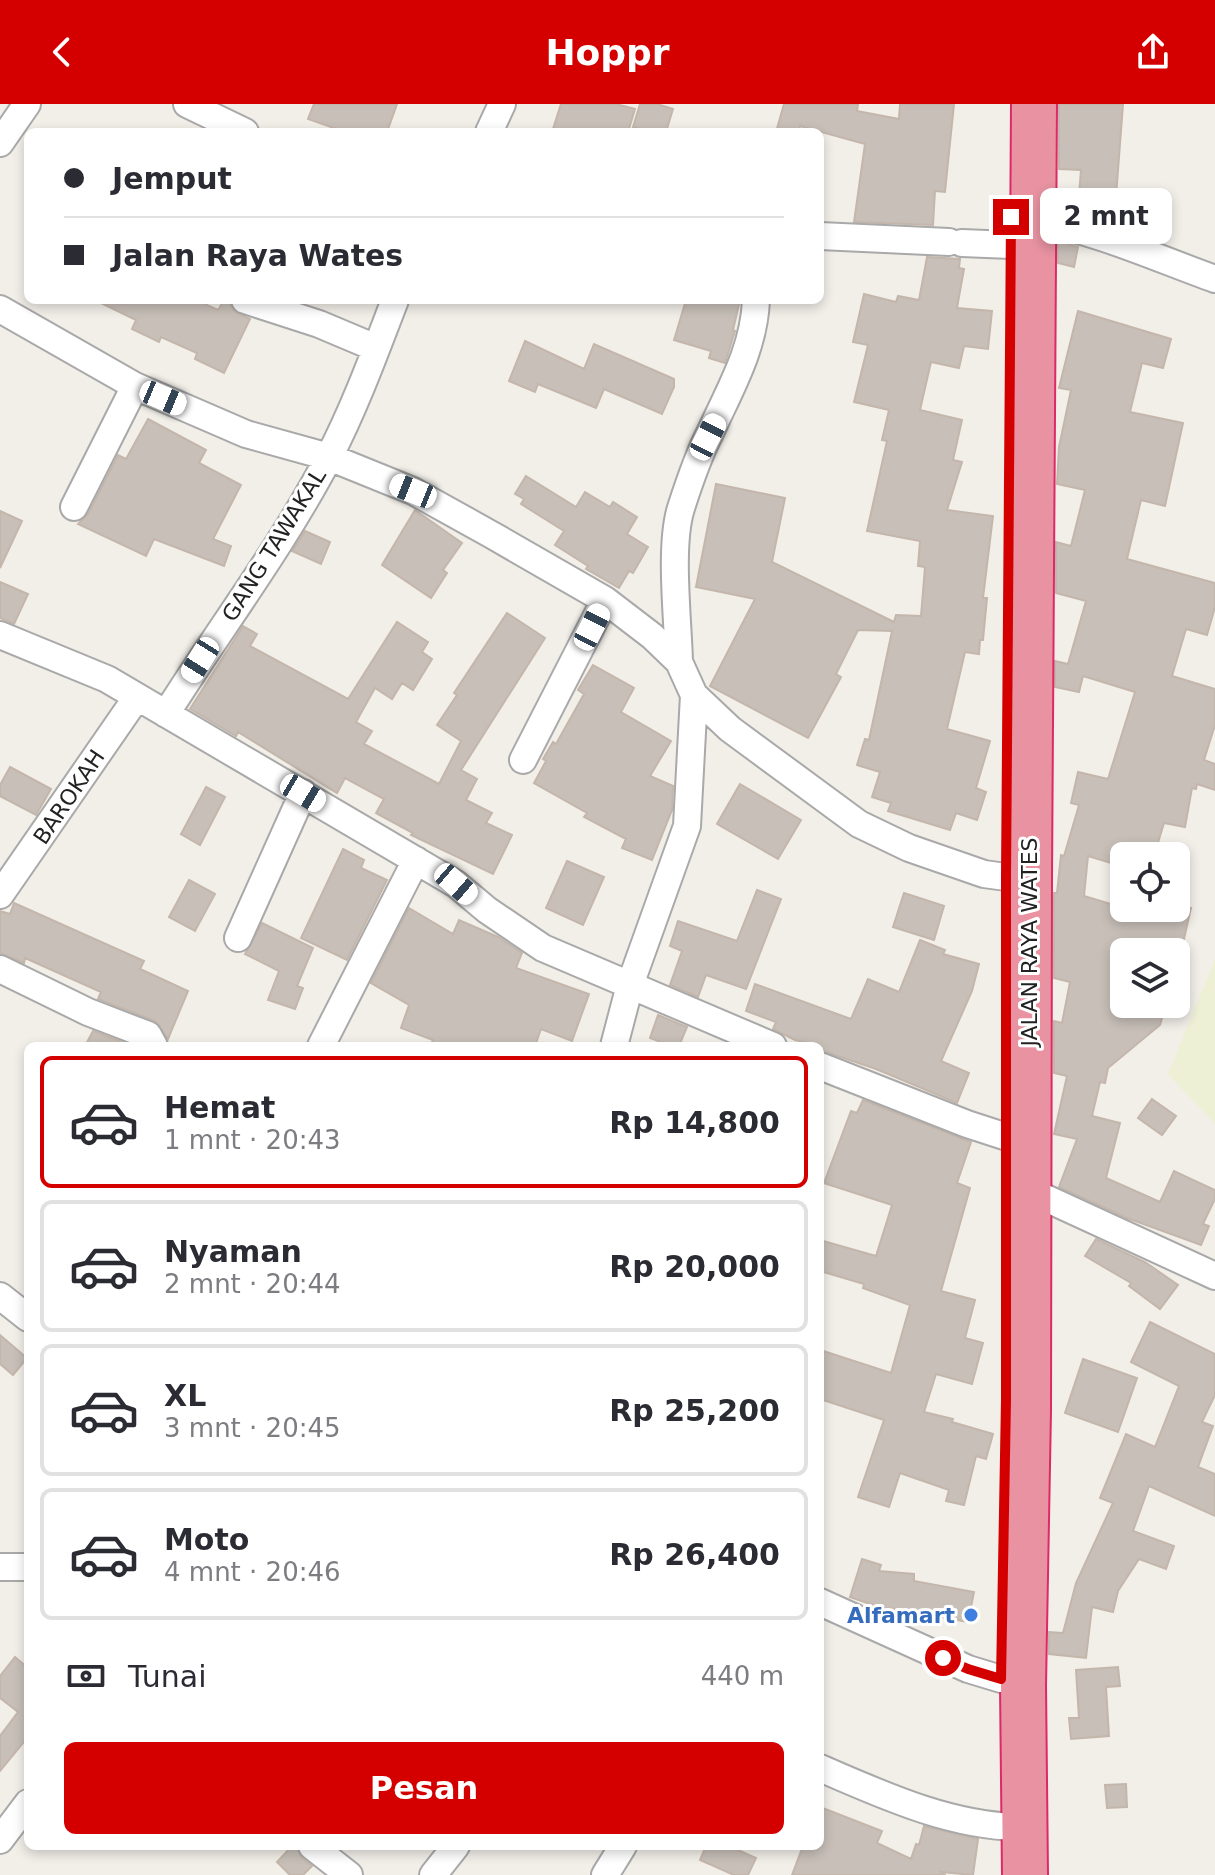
<!DOCTYPE html>
<html lang="id">
<head>
<meta charset="utf-8">
<style>
  :root { --surface:#fff; --page:#f2f2f3; --text:#2b2b33; --muted:#7c7c81; --line:#e1e1e2; --accent:#d40000 }
  body { margin:0; font-family:"DejaVu Sans",sans-serif; background:var(--page); color:var(--text); height:100vh; display:flex; flex-direction:column; font-size:30px; white-space:nowrap }
  * { box-sizing:border-box; margin:0 }
  p { font-size:26px; color:var(--muted) }
  .icon { flex:none; width:44px; height:44px; fill:none; stroke:currentColor; stroke-width:2; stroke-linecap:round; stroke-linejoin:round }
  .map { position:relative; flex:1; overflow:hidden }
  .drawer { position:absolute; left:24px; top:938px; width:800px; height:808px; display:flex; flex-direction:column; background:var(--surface); border-radius:12px; box-shadow:0 4px 12px #0003 }
  .drawer>* { flex:none }
  .banner { position:absolute; left:24px; top:24px; width:800px; height:176px; border-radius:12px; box-shadow:0 4px 12px #0003; display:grid; align-content:center; height:176px; padding:0 40px; background:var(--surface) }
  .buttons { position:absolute; left:1110px; top:738px; display:grid; gap:16px }
  .buttons a { display:grid; place-items:center; width:80px; height:80px; border-radius:12px; background:var(--surface); box-shadow:0 4px 12px #0003; font-size:40px }
  .end { position:absolute; width:36px; height:36px; margin:-18px; border:10px solid #d40000; background:#fff; box-shadow:0 0 0 4px #fff }
  .from { border-radius:50% }
  .bubble { position:absolute; height:56px; border-radius:12px; background:var(--surface); box-shadow:0 4px 12px #0003; font-size:26px; font-weight:700; line-height:56px; text-align:center }
  .car { position:absolute; width:24px; height:48px; margin:-24px -12px; border-radius:10px; box-shadow:0 0 6px 2px #0007; background:linear-gradient(#fff 24%,#345 0 40%,#fff 0 76%,#345 0 86%,#fff 0) }
  .banner b { display:flex; align-items:center; gap:28px; height:76px; font-size:30px }
  .banner b+b { border-top:2px solid var(--line) }
  .banner i { width:20px; height:20px; background:var(--text) }
  ul { padding:14px 0 0; list-style:none }
  li { display:flex; align-items:center; gap:24px; height:132px; margin:0 16px 12px; padding:0 24px; border:4px solid var(--line); border-radius:12px }
  li div { flex:1 }
  li b { display:block; font-size:30px }
  li em { font-style:normal; font-weight:700 }
  li.active { border-color:var(--accent) }
  li>.icon { width:72px; height:72px; stroke-width:1.5 }
  .pay { display:flex; align-items:center; gap:20px; height:88px; padding:0 40px; font-size:30px }
  .pay p { margin-inline-start:auto }
  .button { display:flex; gap:16px; margin-top:auto; padding:16px 40px }
  .button a { flex:1; height:92px; border-radius:12px; background:var(--accent); color:#fff; font-size:32px; font-weight:700; line-height:92px; text-align:center }
  header { display:flex; justify-content:space-between; align-items:center; height:104px; padding:0 40px; background:var(--accent); color:#fff; font-size:36px; font-weight:700 }
  .map>svg:first-child { display:block }
</style>
</head>
<body>
<header><svg class="icon" aria-label="back" viewBox="0 0 24 24"><path d="M15 5l-7 7 7 7"/></svg>Hoppr<svg class="icon" aria-label="share" viewBox="0 0 24 24"><path d="M12 15V3M7 8l5-5 5 5M5 13v7h14v-7"/></svg></header>
<div class="map">
<svg width="1215" height="1771" viewBox="0 0 1215 1771">
  <rect width="100%" height="100%" fill="#f2efe9"/>
  <path fill="#eef0d5" d="M1215,855v165l-47,-50z"/>
  <path fill="#c7bfb8" stroke="#c4b6ab" stroke-width="2" d="M314,0h83l-10,28h-42l-37,-13z
    M561,0h55l19,5 -7,23h-76z
    M640,0h17l16,5 -7,23h-14l-19,-5z
    M784,0h74l-1,7 42,8 1,-15h54l-9,88 -10,-1 -2,34 -79,-3 11,-78 -65,-18 -1,6h-23z
    M1059,0h64l-8,106 -37,-3 3,-37 -22,-1z
    M1058,137l20,6 -4,20 -16,-4z
    M927,153l33,2 -1,9 5,1 -7,39 35,3 -4,38 -24,-3 -5,22 -28,-6 -11,48 42,10 -9,40 9,2 -15,48 46,6 -10,82h4l-4,42h-3l-1,14 -14,-2 -18,77 43,12 -14,47 10,4 -9,28 -21,-7 -6,17 -62,-19 3,-8 -19,-6 8,-25 -23,-7 8,-26 4,1 23,-109 -34,-1 -22,44 5,3 -33,61 -98,-52 45,-87 -59,-12 20,-103 69,14 -13,64 122,60 2,-7 25,1 4,-49 -7,-1 2,-25 -53,-10 20,-90 -5,-1 7,-30 -35,-8 14,-57 -15,-3 11,-48 32,8 2,-6 21,4z
    M95,196h101l22,10 6,-10 5,3 5,8 16,8 -26,54 -29,-14 2,-6 -36,-16 -2,5 -27,-13 4,-9z
    M686,196h54l-7,30 2,1 -10,32 -16,-5 2,-7 -37,-11z
    M1078,207l93,28 -8,29 -21,-5 -12,49 53,11 -18,83 -24,-6 -14,59 88,24v24l-8,28 -21,-6 -14,47 43,13v36l-11,35 11,4v26l-18,-6 -1,5 -4,-1 -7,39 -21,-4 -10,33h-30v11l-36,-11 -4,40 40,12h67l-10,44h-57v52h42l-6,21 -52,43 -3,15 -5,-1 -8,34 28,7 -14,55 54,24 14,-31 41,19v9l-12,25 6,2 -8,19 -74,-27 -68,-31 18,-48 -23,-5 13,-58 -13,-3v-52l8,2 8,-41 -16,-4v-85h3l4,-38 3,1 15,-51 -8,-2 7,-31 30,7 27,-87 -52,-16 -4,16 -24,-5v-26l13,3 18,-63 -30,-8v-51l15,4 14,-56 -28,-6 2,-37 12,-57 -12,-2z
    M525,237l59,28 10,-25 80,35v8l-12,27 -58,-25 -8,19 -58,-24 -3,8 -26,-11z
    M148,315l58,31 -7,13 42,22 -28,54 18,7 -7,20 -70,-27 -8,17 -68,-32 10,-10 30,-59 8,4z
    M526,372l50,31 9,-15 25,15 3,-5 24,15 -10,17 21,13 -15,26 -4,-2 -10,17 -33,-19 2,-3 -33,-21 9,-14 -43,-27 3,-5 -9,-5z
    M415,406l47,33 -19,27 4,3 -16,25 -49,-33z
    M0,407l22,10 -22,47z
    M305,427l25,11 -9,22 -29,-13z
    M0,478l28,12 -14,30 -14,-6z
    M507,509l38,25 -84,132 16,9 -11,21 26,13 -6,10 26,12 -19,39 -82,-39 2,-2 -37,-20 8,-14 -39,-21 -8,15 -99,-61 -2,4 -46,-27 53,-83 14,8 -7,12 98,53 49,-77 31,20 -6,10 10,7 -19,31 -11,-7 -10,16 -17,-11 -19,34 16,9 -8,13 75,40 22,-43 -24,-16 20,-30 -3,-2z
    M593,561l41,23 -13,24 50,29 -21,35 23,10 -1,24 -20,50 -30,-12 4,-9 -42,-22 3,-4 -53,-30 12,-22 -3,-2 10,-17 3,2 28,-50 -6,-4z
    M10,663l41,22 -15,26 -36,-19v-11z
    M740,680l61,36 -23,39 -61,-35z
    M206,683l19,10 -25,48 -19,-11z
    M343,745l21,11 -3,8 26,12 -40,80 -46,-22z
    M567,757l37,16 -21,48 -37,-17z
    M189,776l26,14 -20,37 -26,-14z
    M757,786l24,9 -35,90 -40,-14 -8,22 -28,-12 12,-34 -12,-5 8,-25 59,20z
    M904,789l40,13 -10,34 -41,-13z
    M14,799l130,58 -4,8 48,22 -20,48 -13,-18 -57,-22 3,-7 -76,-34 -1,5 -24,-10v-42l10,3z
    M409,804l44,26 6,-14 39,17 24,16 -6,15 73,26 -17,47 -31,-12 -6,17h-105l3,-6 -32,-12 8,-23 -38,-22z
    M262,819l51,25 -16,38 6,2 -8,21 -27,-9 11,-29 -34,-17z
    M920,836l25,10 -2,4 36,10 -7,27 -31,70 28,12 -12,30 -81,-34 -56,-19v-4l-25,-6 -22,-11 3,-7 -30,-11 9,-27 96,35 17,-40 31,13z
    M658,911l29,12 -8,19h-8l-21,-8z
    M93,927l39,15h-47z
    M1152,995l24,17 -14,19 -24,-17z
    M863,996l108,42 -14,41 13,5 -29,103 34,9 -10,38 18,5 -11,41 -36,-10 -12,38 29,7 -1,3 41,12 -7,25 -10,-3 -12,49 -18,-4 3,-11 -49,-17 -11,34 -31,-10 26,-77 -64,-21v-49l71,23 19,-68 -47,-17 1,-4 -44,-13v-31l56,16 16,-51 -68,-22 27,-72 6,2z
    M1096,1135l49,23 33,23 -18,24 -31,-23 2,-3 -46,-27z
    M1150,1218l65,32v41l-13,27 11,4 -15,41 17,7v42l-66,-30 -16,45 41,15 -8,23 -27,-10 -21,32 -5,21 -21,-5 -6,51 -37,-4v-22l14,1 13,-50 37,-80 -13,-5 26,-64 29,13 24,-61 -48,-24z
    M0,1231l27,23 -14,17 -13,-11z
    M1083,1255l54,19 -19,54 -53,-19z
    M862,1455l19,6 -2,6 35,3v7l60,11 -6,30 -38,-7 1,-3 -49,-4 -32,-11z
    M15,1553l13,11v69l-28,34v-35l18,-24 -18,-14v-22z
    M1118,1563l2,19 -14,1 3,49 -38,3 -2,-21h10l-3,-48z
    M1126,1680l1,23 -20,1 -2,-23z
    M820,1703l62,24 -5,12 34,16 5,-15 3,1 5,-19 54,13 -5,36 -32,-3 4,3h-153l11,-29h17z
    M292,1742h4l6,12 10,8 -9,9h-13l-13,-13z
    M706,1742h23l27,12 -8,17h-14l-34,-15z"/>
  <g fill="none" stroke-linecap="round" stroke-linejoin="round">
    <g stroke="#a9a9a9" stroke-width="30">
      <path id="street" d="M187,0l58,28
        M489,28l13,-28
        M0,39l27,-39
        M1033,116c63,10 123,38 182,59
        M820,132l129,6
        M962,139l49,2
        M245,196l74,24 57,24
        M0,205l135,77 111,48 83,23 84,34 79,44 113,65 47,36 27,26 15,33 36,34 129,95 50,24 75,26 22,3
        M74,403l61,-121
        M0,531l107,44 349,205 31,26 56,38 230,98
        M679,558c-1,-42 -10,-116 2,-154 8,-25 17,-52 29,-75 20,-44 44,-84 46,-133
        M166,610c54,-86 116,-167 163,-257 26,-50 46,-105 66,-157
        M523,656l82,-160
        M0,791l137,-198
        M238,834l65,-145
        M0,865l88,43 60,23 6,11
        M321,942l95,-186
        M614,942l16,-61 57,-159 7,-131
        M820,962l147,58 40,13
        M1028,1086l187,86
        M0,1192l28,22
        M0,1463h28
        M820,1498l148,67 33,10
        M820,1664c64,28 135,60 205,59
        M0,1736l28,-37
        M312,1742l37,29
        M433,1771l23,-29
        M605,1771l18,-29"/>
    </g>
    <g stroke="#dc2a67" stroke-width="48">
      <path id="highway" d="M1025,1771l-2,-190 5,-275 1,-532 5,-774"/>
    </g>
    <use href="#street" stroke="#fff" stroke-width="26"/>
    <use href="#highway" stroke="#e892a2" stroke-width="44"/>
  </g>
  <g fill="none" stroke-linecap="round" stroke-linejoin="round">
    <path stroke="#d40000" stroke-width="10" d="M943,1554l25,11 33,10 5,-279v-523l5,-660"/>
  </g>
  <circle fill="#3f7fe0" stroke="#fff" stroke-width="3" cx="971" cy="1511" r="8"/>
  <g text-anchor="middle" dominant-baseline="central" stroke-width="6" stroke-linejoin="round" paint-order="stroke">
    <g font-size="22" fill="#222" stroke="#fff">
      <text transform="translate(274 441) rotate(-58)">GANG TAWAKAL</text>
      <text transform="translate(69 693) rotate(-56)">BAROKAH</text>
      <text transform="translate(1029 838) rotate(-90)">JALAN RAYA WATES</text>
    </g>
    <g font-size="22" font-weight="bold" fill="#366cbe" stroke="#fff" text-anchor="end">
      <text x="955" y="1511">Alfamart</text>
    </g>
  </g>
</svg>
<div class="buttons">
<a><svg class="icon" aria-label="locate" viewBox="0 0 24 24"><circle cx="12" cy="12" r="6"/><path d="M12 2v4M12 18v4M2 12h4M18 12h4"/></svg></a>
<a><svg class="icon" aria-label="layers" viewBox="0 0 24 24"><path d="M12 4l9 5-9 5-9-5zM3 14l9 5 9-5"/></svg></a>
</div>
<i class="end from" style="left:943px;top:1554px"></i>
<i class="end" style="left:1011px;top:113px"></i>
<div class="bubble" style="left:1040px;top:84px;width:132px">2 mnt</div>
<i class="car" style="left:163px;top:294px;rotate:113deg"></i>
<i class="car" style="left:708px;top:333px;rotate:27deg"></i>
<i class="car" style="left:413px;top:387px;rotate:292deg"></i>
<i class="car" style="left:592px;top:523px;rotate:27deg"></i>
<i class="car" style="left:200px;top:556px;rotate:212deg"></i>
<i class="car" style="left:303px;top:689px;rotate:121deg"></i>
<i class="car" style="left:456px;top:780px;rotate:131deg"></i>
<div class="banner">
<b><i class="from"></i>Jemput</b>
<b><i></i>Jalan Raya Wates</b>
</div>
<section class="drawer">
<ul>
<li class="active"><svg class="icon" aria-label="car" viewBox="0 0 24 24"><path d="M5 17H2v-5l4-1 3-4h7l3 4 3 1v5h-3M9 17h6M6 11h13"/><circle cx="7" cy="17" r="2"/><circle cx="17" cy="17" r="2"/></svg><div><b>Hemat</b><p>1 mnt · 20:43</p></div><em>Rp 14,800</em></li>
<li><svg class="icon" aria-label="car" viewBox="0 0 24 24"><path d="M5 17H2v-5l4-1 3-4h7l3 4 3 1v5h-3M9 17h6M6 11h13"/><circle cx="7" cy="17" r="2"/><circle cx="17" cy="17" r="2"/></svg><div><b>Nyaman</b><p>2 mnt · 20:44</p></div><em>Rp 20,000</em></li>
<li><svg class="icon" aria-label="car" viewBox="0 0 24 24"><path d="M5 17H2v-5l4-1 3-4h7l3 4 3 1v5h-3M9 17h6M6 11h13"/><circle cx="7" cy="17" r="2"/><circle cx="17" cy="17" r="2"/></svg><div><b>XL</b><p>3 mnt · 20:45</p></div><em>Rp 25,200</em></li>
<li><svg class="icon" aria-label="car" viewBox="0 0 24 24"><path d="M5 17H2v-5l4-1 3-4h7l3 4 3 1v5h-3M9 17h6M6 11h13"/><circle cx="7" cy="17" r="2"/><circle cx="17" cy="17" r="2"/></svg><div><b>Moto</b><p>4 mnt · 20:46</p></div><em>Rp 26,400</em></li>
</ul>
<div class="pay"><svg class="icon" aria-label="cash" viewBox="0 0 24 24"><path d="M3 7h18v10H3z"/><circle cx="12" cy="12" r="2"/></svg>Tunai<p>440 m</p></div>
<div class="button"><a>Pesan</a></div>
</section>
</div>
</body>
</html>
